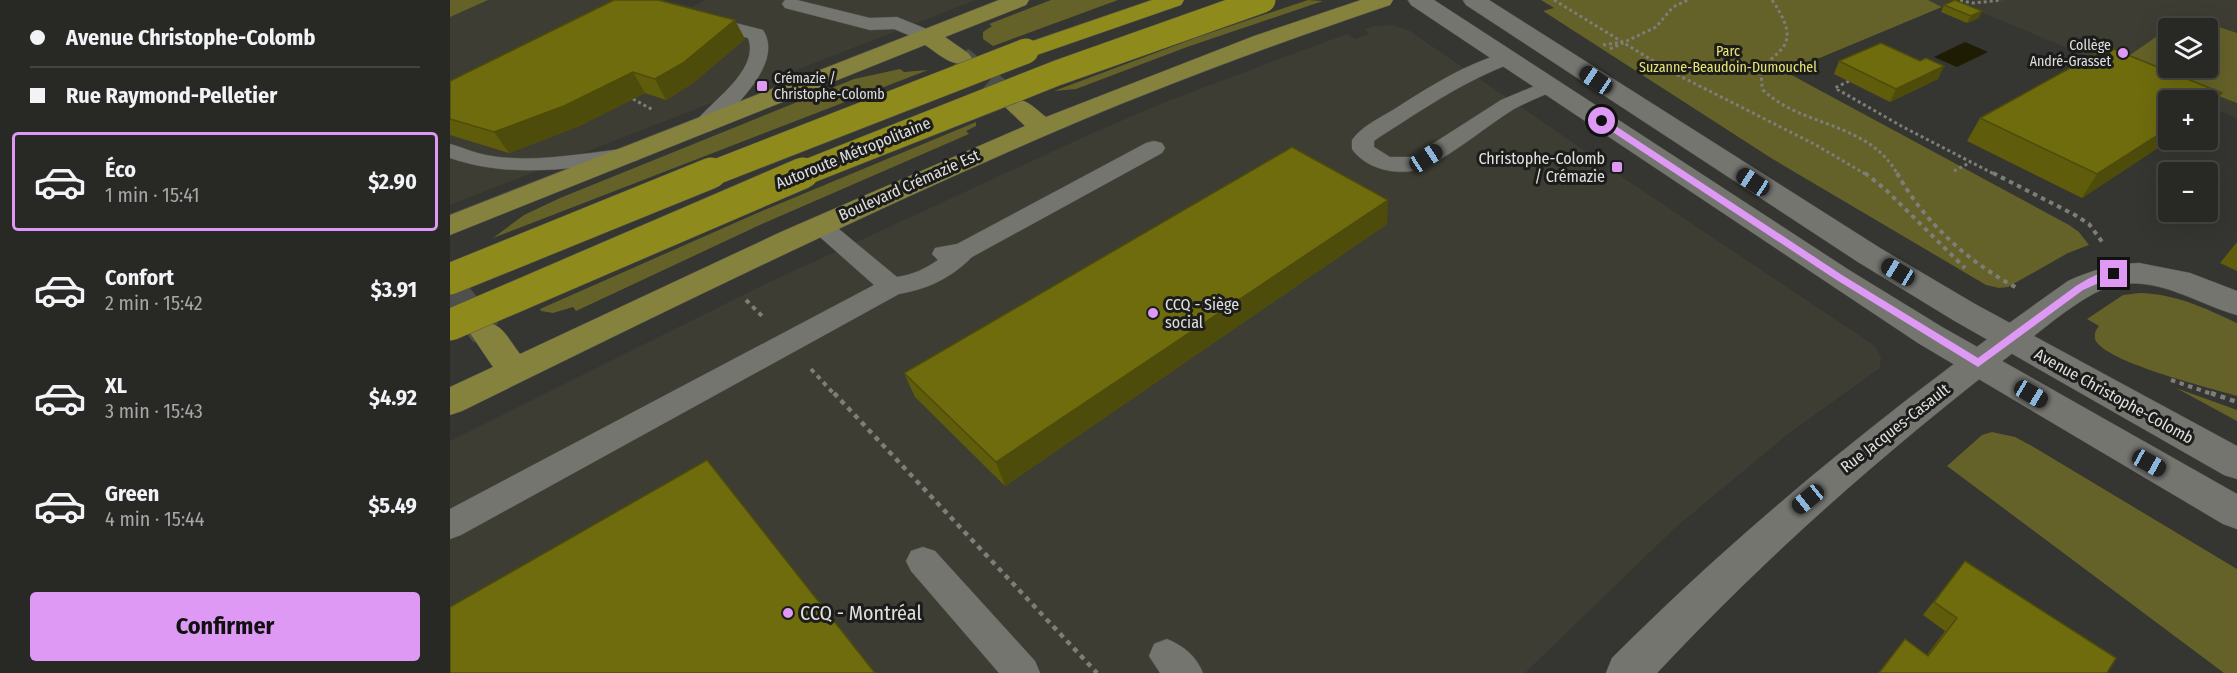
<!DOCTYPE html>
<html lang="fr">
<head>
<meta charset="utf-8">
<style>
  :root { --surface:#282825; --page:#343432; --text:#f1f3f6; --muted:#a5a6a7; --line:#444442; --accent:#dd99f3 }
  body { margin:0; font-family:"Fira Sans Condensed",sans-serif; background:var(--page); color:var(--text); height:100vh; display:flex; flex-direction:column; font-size:22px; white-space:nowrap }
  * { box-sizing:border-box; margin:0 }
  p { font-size:20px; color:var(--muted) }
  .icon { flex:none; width:33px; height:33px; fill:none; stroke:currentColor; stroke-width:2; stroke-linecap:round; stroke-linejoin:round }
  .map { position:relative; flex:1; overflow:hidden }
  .panel { display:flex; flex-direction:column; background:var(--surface); width:450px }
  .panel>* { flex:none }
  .banner { display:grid; align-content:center; height:132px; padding:0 30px; background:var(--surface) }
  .tools { position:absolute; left:1708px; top:18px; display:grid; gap:12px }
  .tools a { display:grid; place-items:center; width:60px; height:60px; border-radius:6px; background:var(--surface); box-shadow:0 6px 24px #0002,0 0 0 2px var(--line); font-size:30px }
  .end { position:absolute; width:27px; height:27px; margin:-14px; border:8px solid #dd99f3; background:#111; box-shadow:0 0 0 3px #111 }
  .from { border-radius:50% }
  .car { position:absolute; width:18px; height:36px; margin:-18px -9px; border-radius:8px; box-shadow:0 0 4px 2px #0007; background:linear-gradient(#222 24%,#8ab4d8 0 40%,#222 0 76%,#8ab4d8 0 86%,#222 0) }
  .banner b { display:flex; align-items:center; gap:21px; height:57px; font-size:22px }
  .banner b+b { border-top:2px solid var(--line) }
  .banner i { width:15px; height:15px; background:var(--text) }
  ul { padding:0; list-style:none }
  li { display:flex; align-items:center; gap:18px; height:99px; margin:0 12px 9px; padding:0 18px; border:3px solid transparent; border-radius:6px }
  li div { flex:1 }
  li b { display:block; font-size:22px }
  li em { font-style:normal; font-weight:700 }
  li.active { border-color:var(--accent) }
  li>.icon { width:54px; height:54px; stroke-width:1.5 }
  .primary-button { display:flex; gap:12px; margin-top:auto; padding:12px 30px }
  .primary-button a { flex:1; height:69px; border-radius:6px; background:var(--accent); color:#111; font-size:24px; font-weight:700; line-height:69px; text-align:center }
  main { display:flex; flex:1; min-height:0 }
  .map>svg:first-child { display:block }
</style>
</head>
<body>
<main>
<section class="panel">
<div class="banner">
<b><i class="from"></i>Avenue Christophe-Colomb</b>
<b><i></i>Rue Raymond-Pelletier</b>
</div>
<ul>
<li class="active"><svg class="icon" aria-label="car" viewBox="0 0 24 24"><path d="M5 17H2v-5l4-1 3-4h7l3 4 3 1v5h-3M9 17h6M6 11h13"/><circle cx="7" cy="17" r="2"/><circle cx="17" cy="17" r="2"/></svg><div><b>Éco</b><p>1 min · 15:41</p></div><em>$2.90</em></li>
<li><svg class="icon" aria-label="car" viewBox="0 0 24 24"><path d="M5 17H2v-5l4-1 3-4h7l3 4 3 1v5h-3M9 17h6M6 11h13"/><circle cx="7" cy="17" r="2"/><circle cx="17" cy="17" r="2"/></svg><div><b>Confort</b><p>2 min · 15:42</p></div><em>$3.91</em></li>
<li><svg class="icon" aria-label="car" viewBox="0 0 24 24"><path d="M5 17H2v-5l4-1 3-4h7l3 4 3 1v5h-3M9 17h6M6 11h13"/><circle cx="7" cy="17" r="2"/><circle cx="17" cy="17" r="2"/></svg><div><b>XL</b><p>3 min · 15:43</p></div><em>$4.92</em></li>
<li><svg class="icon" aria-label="car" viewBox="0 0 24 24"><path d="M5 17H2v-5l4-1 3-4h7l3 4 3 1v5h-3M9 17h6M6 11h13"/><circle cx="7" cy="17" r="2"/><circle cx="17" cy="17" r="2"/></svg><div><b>Green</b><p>4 min · 15:44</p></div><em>$5.49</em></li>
</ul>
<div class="primary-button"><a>Confirmer</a></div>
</section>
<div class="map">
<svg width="1787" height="673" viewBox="0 0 1787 673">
  <rect width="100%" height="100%" fill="#353531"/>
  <path fill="#3d3d33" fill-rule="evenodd" d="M0,0h214l28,7 13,-7h271l-526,205z
    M1478,0h309v118l-29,-11v-7h-17l-227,-95 -8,-2 -14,4zM1719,28h39v40h-39z
    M943,25l17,6 187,128 -6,4 16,11 8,-2 260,174 6,11 -1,11 -92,66 -112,93 -151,146h-1075v-232l309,-154 331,-153 75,-32 138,-52 44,-16 8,5 14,-5 -4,-5 8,-3z"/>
  <path fill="#646228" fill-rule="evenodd" d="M0,0h38l-38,17z
    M601,0h67l-125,46 -10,-7v-7l9,-6 -3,-2z
    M858,0l15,1 -136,46 -111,42 -22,2 141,-53z
    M1091,0h387l14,7 -156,65 283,153 10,7 10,13 -21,8 -60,34 -9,1 -13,-3 -215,-127 -228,-147 11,-3z
    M1736,16l51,17v70l-114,-43zM1719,28h39v40h-39z
    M450,69l4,3 24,-2 -435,168 31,-23 36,-17 294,-119z
    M526,122v4l-10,5 3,3 -207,90 -186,87 -3,-4 -20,6 -12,-2 -1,-2 215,-95z
    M1690,293c36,1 65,15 97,30v73c-26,-8 -134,-34 -142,-57 -1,-6 1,-9 4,-13l-12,-7 36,-24z
    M1726,388l61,22v11z
    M1542,432l23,5 17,9 205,123v104h-13l-277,-207 35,-31z"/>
  <path fill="#1e1d04" d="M1515,42l23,10 -31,15 -23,-10z"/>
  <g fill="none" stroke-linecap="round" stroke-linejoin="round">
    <path stroke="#4f4f4b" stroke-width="25" stroke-dasharray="25 12" stroke-linecap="butt" d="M510,58l57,48"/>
    <path stroke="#4f4f4b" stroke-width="31" stroke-dasharray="31 16" stroke-linecap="butt" d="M0,288l36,45"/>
    <g stroke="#545450" stroke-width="1">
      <path id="lane" d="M335,0h12l73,18 27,-1 37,15 2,4 -2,4h-14l-26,-11 -24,1 -85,-22 -3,-4z
        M254,15l59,15c22,33 -31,79 -52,101l-8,1 -8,-1 -3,-5c16,-23 69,-55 56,-88l-50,-13 -3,-4 3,-4z
        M1058,52l7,2 3,4 -3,4c-50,18 -93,48 -137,76l-4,3v6l16,10h22l89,-57 48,-20 7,2 3,4 -3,4c-14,6 -29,12 -42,19 -29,18 -56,42 -86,57 -24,12 -61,5 -76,-17v-9c10,-14 26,-21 41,-30 36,-23 73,-47 115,-58z
        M704,141l8,2 3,5 -3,5 -190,104c-21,21 -44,32 -73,37l-438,241 -11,4v-30l424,-224 -62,-55 -4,-5 4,-5 8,-3 8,3 69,57c15,-2 28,-8 41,-17l-6,-6 3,-6 22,-4 189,-101z
        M0,144c12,3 24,9 36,11 46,9 98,-2 144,-7l8,2 3,5 -3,5 -8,2c-62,6 -119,17 -180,-4z
        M473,547l12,4 100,110 5,12h-41l-88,-102 -5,-10 5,-10z
        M717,639c17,7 29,17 36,34h-43l-11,-17 5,-12z"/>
    </g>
    <g stroke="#545450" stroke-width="1">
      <path id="street" d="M1689,263l51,10 47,18v24c-40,-11 -73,-36 -117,-31 -31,4 -80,48 -106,68 -127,98 -247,203 -357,321h-51l6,-15c141,-141 294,-263 456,-377 24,-11 46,-17 71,-18z"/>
    </g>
    <g stroke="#545450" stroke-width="1">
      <path id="secondary" d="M958,0h26l415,270 93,57 295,167v35l-14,-5 -305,-181 -507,-338z
        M1013,0h26l391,248 95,56 262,142v33l-13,-4 -271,-155 -95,-58 -392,-257z"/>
    </g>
    <g stroke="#545450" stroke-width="1">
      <path id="primary" d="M549,0h30l-3,5 -81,32 23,16 4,5 -4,5c-17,4 -29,-9 -43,-18l-475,190v-20z
        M911,0h32l-3,5c-121,41 -240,85 -357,136 -193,84 -382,177 -571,270l-12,4v-28l43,-20 -23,-34 4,-8c26,-8 32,11 46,29l263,-123 242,-105 -21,-20 4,-5c17,-5 25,6 38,16l208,-81z"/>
    </g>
    <g stroke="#545450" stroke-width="1">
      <path id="highway" d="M702,0h32l-3,5 -147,51 -8,2 -8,-2 -4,-5 4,-5z"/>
    </g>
    <path stroke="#7d7d7a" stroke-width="3" stroke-dasharray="3 3" stroke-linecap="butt" d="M1104,0l114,70 148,75 51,30
      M1322,0c43,62 -21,46 -9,90 40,38 105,31 135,85
      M1504,0l20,3 28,-3
      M1153,45l19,-3
      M1160,49l46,-22 17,-20 15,-7
      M1399,81l-14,7 68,39 93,48
      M183,99l20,11
      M1504,171l17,-9"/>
    <path stroke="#7d7d7a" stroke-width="4" stroke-dasharray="4.5 4.5" stroke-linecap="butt" d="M1415,173l21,17 79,78
      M1447,173c27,49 71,89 120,115
      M1543,173l82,42 14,9 14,19
      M296,300l18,18
      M361,369l24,26
      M1721,380l44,15"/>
    <path stroke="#7d7d7a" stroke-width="4.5" stroke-dasharray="5 5" stroke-linecap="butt" d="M384,393l263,280
      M1761,393l26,9"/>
    <use href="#lane" fill="#757570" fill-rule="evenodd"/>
    <use href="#street" fill="#757570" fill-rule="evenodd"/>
    <use href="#secondary" fill="#757570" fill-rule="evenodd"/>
    <use href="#primary" fill="#84823d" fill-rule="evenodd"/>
    <use href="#highway" fill="#8e8a1b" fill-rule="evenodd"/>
    <g stroke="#545450" stroke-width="26" stroke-linecap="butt">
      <path id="highway-bridge-far1" d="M258,175l318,-124
        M349,175l258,-102 206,-73"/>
    </g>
    <g stroke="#545450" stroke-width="32" stroke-linecap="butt">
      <path id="highway-bridge" d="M0,279l261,-106
        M0,325l353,-152"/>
    </g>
    <use href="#highway-bridge-far1" stroke="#8e8a1b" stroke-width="25"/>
    <use href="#highway-bridge" stroke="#8e8a1b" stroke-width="31"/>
  </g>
  <path fill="#5f5d0c" d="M1494,5l35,13 -12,5 -26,-11z
    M295,39l-52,44 -27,17 -21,-7 -68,34 -68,26 -59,-18v-54z
    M1389,61l99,18 -48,23 -56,-28z
    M1772,93l-14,20v-13l-39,40h1l-88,58 -115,-57 13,-23z
    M937,224l-382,262 -90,-89 -11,-24z
    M1787,242v29l-17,-8z
    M1515,561l142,112h-229l27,-34 22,16 18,-24 -22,-16z"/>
  <path fill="#4e4c0a" d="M1532,11l-3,7 -12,5 4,-7z
    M285,20l10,19 -52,44 -27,17 -11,-21z
    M1494,66l-6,13 -48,23 6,-13z
    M183,72l12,21 -68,34 -68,26 -15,-21z
    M1772,93l-14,20v-11z
    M1719,128v12h1l-88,58 15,-24z
    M938,200l-1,24 -382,262 -9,-24z"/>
  <path fill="#6f6c0e" stroke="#4e4c0a" stroke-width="1.5" d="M164,0h44l77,20 -52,43 -28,16 -22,-7 -69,34 -70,26 -44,-13v-38z
    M1505,0l27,11 -11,5 -27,-11z
    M1431,43l39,18 6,-3 18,8 -48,23 -57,-28z
    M1658,47l114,46 -14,9v-2h-39v28l-72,46 -117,-56z
    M842,147l96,53 -392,262 -92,-89z
    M257,460l168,213h-425v-66z
    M1515,561l151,97 -9,15h-228l26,-34 23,17 29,-38 -23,-16z"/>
  <path fill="#dd99f3" d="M1149,119h6l237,156 136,83 98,-72c10,-6 32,-20 43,-12l-36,16 -105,77 -143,-88 -236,-156z"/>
  <g fill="#dd99f3" stroke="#1c1c1b" stroke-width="2">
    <circle cx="1673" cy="53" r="6"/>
    <rect x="306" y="80" width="12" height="12" rx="3"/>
    <rect x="1161" y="161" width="12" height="12" rx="3"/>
    <circle cx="703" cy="313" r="6"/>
    <circle cx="338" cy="613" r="6"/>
  </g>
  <g text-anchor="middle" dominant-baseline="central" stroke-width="6" stroke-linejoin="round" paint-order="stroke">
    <g font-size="14" fill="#e0e0de" stroke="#1c1c1b" text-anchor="end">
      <text x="1661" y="45">Collège<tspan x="1661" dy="16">André-Grasset</tspan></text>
      <text x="324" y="78" text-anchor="start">Crémazie /<tspan x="324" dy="16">Christophe-Colomb</tspan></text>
    </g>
    <g font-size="14" fill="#e9e674" stroke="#1c1c1b">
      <text x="1278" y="51">Parc<tspan x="1278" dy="16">Suzanne-Beaudoin-Dumouchel</tspan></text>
    </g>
    <g font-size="16" fill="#e0e0de" stroke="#1c1c1b">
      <text transform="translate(403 153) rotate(-22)">Autoroute Métropolitaine</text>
      <text transform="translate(459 185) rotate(-24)">Boulevard Crémazie Est</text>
      <text transform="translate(1664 396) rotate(29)">Avenue Christophe-Colomb</text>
      <text transform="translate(1445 428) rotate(-38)">Rue Jacques-Casault</text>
    </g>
    <g font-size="16" fill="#e0e0de" stroke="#1c1c1b" text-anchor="end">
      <text x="1155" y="158">Christophe-Colomb<tspan x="1155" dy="18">/ Crémazie</tspan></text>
      <text x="715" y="304" text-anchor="start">CCQ - Siège<tspan x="715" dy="18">social</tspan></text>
    </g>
    <g font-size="20" fill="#e0e0de" stroke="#1c1c1b" text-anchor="start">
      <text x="350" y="613">CCQ - Montréal</text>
    </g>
  </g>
</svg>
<div class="tools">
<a><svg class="icon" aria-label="layers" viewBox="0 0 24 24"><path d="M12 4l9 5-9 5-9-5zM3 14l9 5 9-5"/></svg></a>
<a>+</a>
<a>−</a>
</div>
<i class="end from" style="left:1152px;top:121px"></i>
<i class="end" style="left:1664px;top:274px"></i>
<i class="car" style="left:1146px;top:80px;rotate:304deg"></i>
<i class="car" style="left:976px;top:158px;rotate:57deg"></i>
<i class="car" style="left:1303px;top:182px;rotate:303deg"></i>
<i class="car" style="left:1448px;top:272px;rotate:301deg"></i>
<i class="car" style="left:1581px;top:394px;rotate:121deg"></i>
<i class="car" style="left:1699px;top:463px;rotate:119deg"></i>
<i class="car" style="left:1358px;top:499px;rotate:231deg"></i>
</div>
</main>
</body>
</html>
